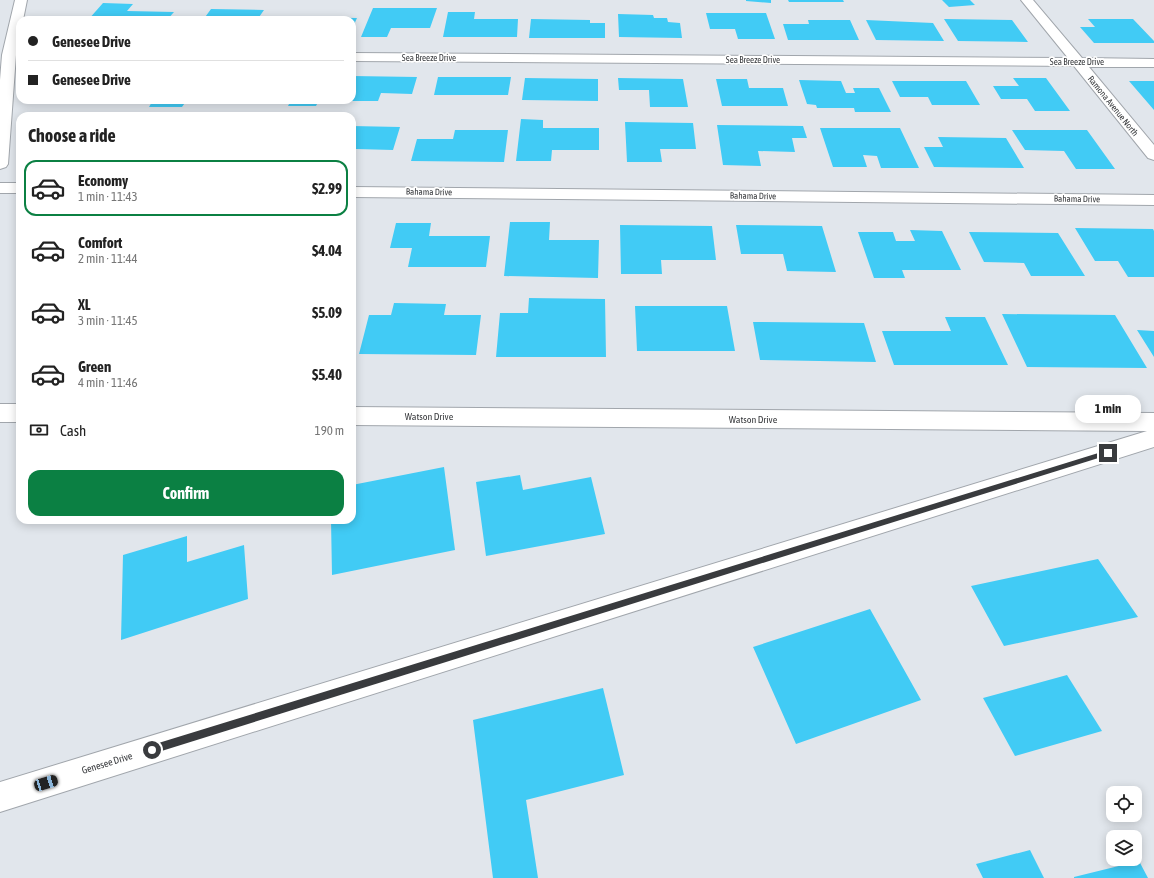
<!DOCTYPE html>
<html lang="en">
<head>
<meta charset="utf-8">
<style>
  :root { --surface:#fff; --page:#f2f2f2; --text:#222; --muted:#767676; --line:#e0e0e0; --accent:#0b8043 }
  body { margin:0; font-family:"Asap Condensed",sans-serif; background:var(--page); color:var(--text); height:100vh; display:flex; flex-direction:column; font-size:15px; white-space:nowrap }
  * { box-sizing:border-box; margin:0 }
  p { font-size:13px; color:var(--muted) }
  .icon { flex:none; width:22px; height:22px; fill:none; stroke:currentColor; stroke-width:2; stroke-linecap:round; stroke-linejoin:round }
  .map { position:relative; flex:1; overflow:hidden }
  .panel { position:absolute; left:16px; top:112px; width:340px; height:412px; display:flex; flex-direction:column; background:var(--surface); border-radius:12px; box-shadow:0 2px 10px #0003 }
  .panel>* { flex:none }
  .banner { position:absolute; left:16px; top:16px; width:340px; height:88px; border-radius:12px; box-shadow:0 2px 10px #0003; display:grid; align-content:center; height:88px; padding:0 12px; background:var(--surface) }
  .tools { position:absolute; left:1106px; top:786px; display:grid; gap:8px }
  .tools a { display:grid; place-items:center; width:36px; height:36px; border-radius:8px; background:var(--surface); box-shadow:0 2px 10px #0003; font-size:20px }
  .end { position:absolute; width:18px; height:18px; margin:-9px; border:5px solid #393b3e; background:#fff; box-shadow:0 0 0 2px #fff }
  .from { border-radius:50% }
  .bubble { position:absolute; height:28px; border-radius:12px; background:var(--surface); box-shadow:0 2px 10px #0003; font-size:13px; font-weight:700; line-height:28px; text-align:center }
  .car { position:absolute; width:12px; height:24px; margin:-12px -6px; border-radius:5px; box-shadow:0 0 3px 1px #0007; background:linear-gradient(#222 24%,#8ab4d8 0 40%,#222 0 76%,#8ab4d8 0 86%,#222 0) }
  .banner b { display:flex; align-items:center; gap:14px; height:38px; font-size:15px }
  .banner b+b { border-top:1px solid var(--line) }
  .banner i { width:10px; height:10px; background:var(--text) }
  ul { padding:0; list-style:none }
  li { display:flex; align-items:center; gap:12px; height:56px; margin:0 8px 6px; padding:0 4px; border:2px solid transparent; border-radius:12px }
  li div { flex:1 }
  li b { display:block; font-size:15px }
  li em { font-style:normal; font-weight:700 }
  li.current { border-color:var(--accent) }
  li>.icon { width:36px; height:36px; stroke-width:1.5 }
  h2 { padding:0 12px; font-size:18px; line-height:48px }
  .pay { display:flex; align-items:center; gap:10px; height:44px; padding:0 12px; font-size:15px }
  .pay p { margin-inline-start:auto }
  .primary-button { display:flex; gap:8px; margin-top:auto; padding:8px 12px }
  .primary-button a { flex:1; height:46px; border-radius:12px; background:var(--accent); color:#fff; font-size:16px; font-weight:700; line-height:46px; text-align:center }
  .map>svg:first-child { display:block }
</style>
</head>
<body>
<div class="map">
<svg width="1154" height="878" viewBox="0 0 1154 878">
  <rect width="100%" height="100%" fill="#e1e6ec"/>
  <path fill="#41cbf5" d="M746,0h25v3l-25,-2z
    M788,0h55l1,2h-55z
    M942,0h28l5,5 -26,2z
    M103,3l30,1 -6,7 47,1 -7,8h-79z
    M373,8h64l-7,20h-39l-4,9h-26z
    M211,9l53,1 -7,10h-54z
    M448,12h27l-1,7h44l-1,18h-74z
    M706,13h60l9,26h-37l-3,-10h-25z
    M618,14l35,1 1,3h13l1,4 12,1 2,15 -63,-1z
    M291,17l66,1 -5,11v-9h-62z
    M531,19l59,1v3h15v15h-76z
    M944,19l68,1 16,22 -70,-1z
    M1088,19h45l21,22v2h-60l-14,-16h15z
    M808,20h42l9,20h-71l-5,-16h26z
    M866,20l67,3 11,18 -68,-1z
    M352,76l65,1 -5,17 -31,-1 -3,8h-26l3,-8 -3,-1z
    M438,77h73l-3,18h-74z
    M525,78l73,1v22l-76,-1z
    M618,78l65,1 5,28h-38l-1,-17h-30z
    M1013,78h33l24,33h-35l-8,-12h-26l-8,-13h26z
    M716,79h31l2,9h34l5,18h-66z
    M799,80l42,1 5,12h9l-2,-5h26l12,24h-36l-1,-4h-37l-1,-3 -9,-1z
    M892,81h74l14,24h-48l-4,-8h-28z
    M1129,81h25v29z
    M64,100h53l-2,3 -53,-1z
    M153,100h34l-5,7h-33z
    M291,100h28l-3,6h-28z
    M521,119l22,1v8h56v22h-47l-1,11h-35z
    M625,122l68,1 3,26h-36l2,13h-35z
    M717,125l86,1 4,12h-15l3,14 -37,-1 3,15 -38,-1z
    M352,126l48,1 -7,23 -37,-1 -4,11z
    M820,128h80l19,40h-38l-4,-12 -14,-1 4,12h-34z
    M455,130h53l-4,32 -93,-1 6,-22h36z
    M1012,130h75l28,39h-39l-12,-18 -39,-1z
    M938,137l68,1 18,30 -90,-1 -10,-20h19z
    M510,222h40l-1,18h50l-1,38 -94,-2z
    M396,223h35l-2,13h61l-4,31h-78l4,-19h-22z
    M620,225l92,1 4,34h-55l1,14h-41z
    M736,225l86,1 14,46 -49,-1 -4,-17h-42z
    M1075,228l78,1 1,2v46h-26l-10,-16h-23z
    M910,230l32,1 19,39h-59l3,8h-31l-16,-46h35l3,9h19z
    M969,232l89,1 27,43h-54l-7,-13 -40,-1z
    M529,298l76,1 1,58h-110l4,-44h28z
    M394,303l52,1 -2,11h37l-5,40 -117,-1 10,-39h22z
    M635,306h92l8,45h-98z
    M1002,314l113,1 32,53 -120,-1z
    M945,317h40l23,48h-114l-12,-34h69z
    M753,322l111,1 12,39 -116,-2z
    M1137,330l17,1v26z
    M444,467l11,83 -123,25 -1,-55h21v-35z
    M520,475l3,15 68,-13 14,57 -119,22 -10,-74z
    M187,536v26l57,-17 4,54 -127,41 2,-85z
    M1098,559l40,58 -134,29 -33,-60z
    M870,609l51,91 -125,44 -43,-97z
    M1067,675l35,56 -87,25 -32,-58z
    M603,688l21,87 -98,25 12,78h-45l-20,-158z
    M1030,850l14,28h-61l-7,-14z
    M1139,861l9,17h-74v-1z"/>
  <g fill="none" stroke-linecap="round" stroke-linejoin="round">
    <g stroke="#a1a6ac" stroke-width="2">
      <path id="minor" d="M1021,0h12l49,58 72,1v8h-65l65,78v15l-6,-2 -74,-92 -722,-5v-8l716,5z
        M0,183h20v10h-20z
        M352,187l802,8v10l-802,-8z
        M0,404h20v18h-20z
        M352,407l802,6v34l-1154,365v-30l1147,-351 -795,-6z"/>
    </g>
    <g stroke="#a1a6ac" stroke-width="2">
      <path id="tertiary" d="M15,0h12l-4,20h-3v14l-4,21 -8,109 -2,3 -6,2v-89l2,-25z"/>
    </g>
    <use href="#minor" fill="#fff" fill-rule="evenodd"/>
    <use href="#tertiary" fill="#fff" fill-rule="evenodd"/>
  </g>
  <path fill="#393b3e" d="M1108,450l4,3 -4,2 -956,299 -3,-1 -1,-3 1,-3 3,-2z"/>
  <g text-anchor="middle" dominant-baseline="central" stroke-width="3.5" stroke-linejoin="round" paint-order="stroke">
    <g font-size="9" fill="#393b3e" stroke="#fff">
      <text x="429" y="58">Sea Breeze Drive</text>
      <text x="753" y="60">Sea Breeze Drive</text>
      <text x="1077" y="62">Sea Breeze Drive</text>
      <text transform="translate(1113 106) rotate(51)">Ramona Avenue North</text>
      <text transform="translate(429 192) rotate(1)">Bahama Drive</text>
      <text transform="translate(753 196) rotate(1)">Bahama Drive</text>
      <text transform="translate(1077 199) rotate(1)">Bahama Drive</text>
    </g>
    <g font-size="10" fill="#393b3e" stroke="#fff">
      <text x="429" y="416">Watson Drive</text>
      <text x="753" y="419">Watson Drive</text>
      <text transform="translate(107 763) rotate(-17)">Genesee Drive</text>
    </g>
  </g>
</svg>
<div class="tools">
<a><svg class="icon" aria-label="locate" viewBox="0 0 24 24"><circle cx="12" cy="12" r="6"/><path d="M12 2v4M12 18v4M2 12h4M18 12h4"/></svg></a>
<a><svg class="icon" aria-label="layers" viewBox="0 0 24 24"><path d="M12 4l9 5-9 5-9-5zM3 14l9 5 9-5"/></svg></a>
</div>
<i class="end from" style="left:152px;top:750px"></i>
<i class="end" style="left:1108px;top:453px"></i>
<div class="bubble" style="left:1075px;top:395px;width:66px">1 min</div>
<i class="car" style="left:46px;top:783px;rotate:73deg"></i>
<div class="banner">
<b><i class="from"></i>Genesee Drive</b>
<b><i></i>Genesee Drive</b>
</div>
<section class="panel">
<h2>Choose a ride</h2>
<ul>
<li class="current"><svg class="icon" aria-label="car" viewBox="0 0 24 24"><path d="M5 17H2v-5l4-1 3-4h7l3 4 3 1v5h-3M9 17h6M6 11h13"/><circle cx="7" cy="17" r="2"/><circle cx="17" cy="17" r="2"/></svg><div><b>Economy</b><p>1 min · 11:43</p></div><em>$2.99</em></li>
<li><svg class="icon" aria-label="car" viewBox="0 0 24 24"><path d="M5 17H2v-5l4-1 3-4h7l3 4 3 1v5h-3M9 17h6M6 11h13"/><circle cx="7" cy="17" r="2"/><circle cx="17" cy="17" r="2"/></svg><div><b>Comfort</b><p>2 min · 11:44</p></div><em>$4.04</em></li>
<li><svg class="icon" aria-label="car" viewBox="0 0 24 24"><path d="M5 17H2v-5l4-1 3-4h7l3 4 3 1v5h-3M9 17h6M6 11h13"/><circle cx="7" cy="17" r="2"/><circle cx="17" cy="17" r="2"/></svg><div><b>XL</b><p>3 min · 11:45</p></div><em>$5.09</em></li>
<li><svg class="icon" aria-label="car" viewBox="0 0 24 24"><path d="M5 17H2v-5l4-1 3-4h7l3 4 3 1v5h-3M9 17h6M6 11h13"/><circle cx="7" cy="17" r="2"/><circle cx="17" cy="17" r="2"/></svg><div><b>Green</b><p>4 min · 11:46</p></div><em>$5.40</em></li>
</ul>
<div class="pay"><svg class="icon" aria-label="cash" viewBox="0 0 24 24"><path d="M3 7h18v10H3z"/><circle cx="12" cy="12" r="2"/></svg>Cash<p>190 m</p></div>
<div class="primary-button"><a>Confirm</a></div>
</section>
</div>
</body>
</html>
